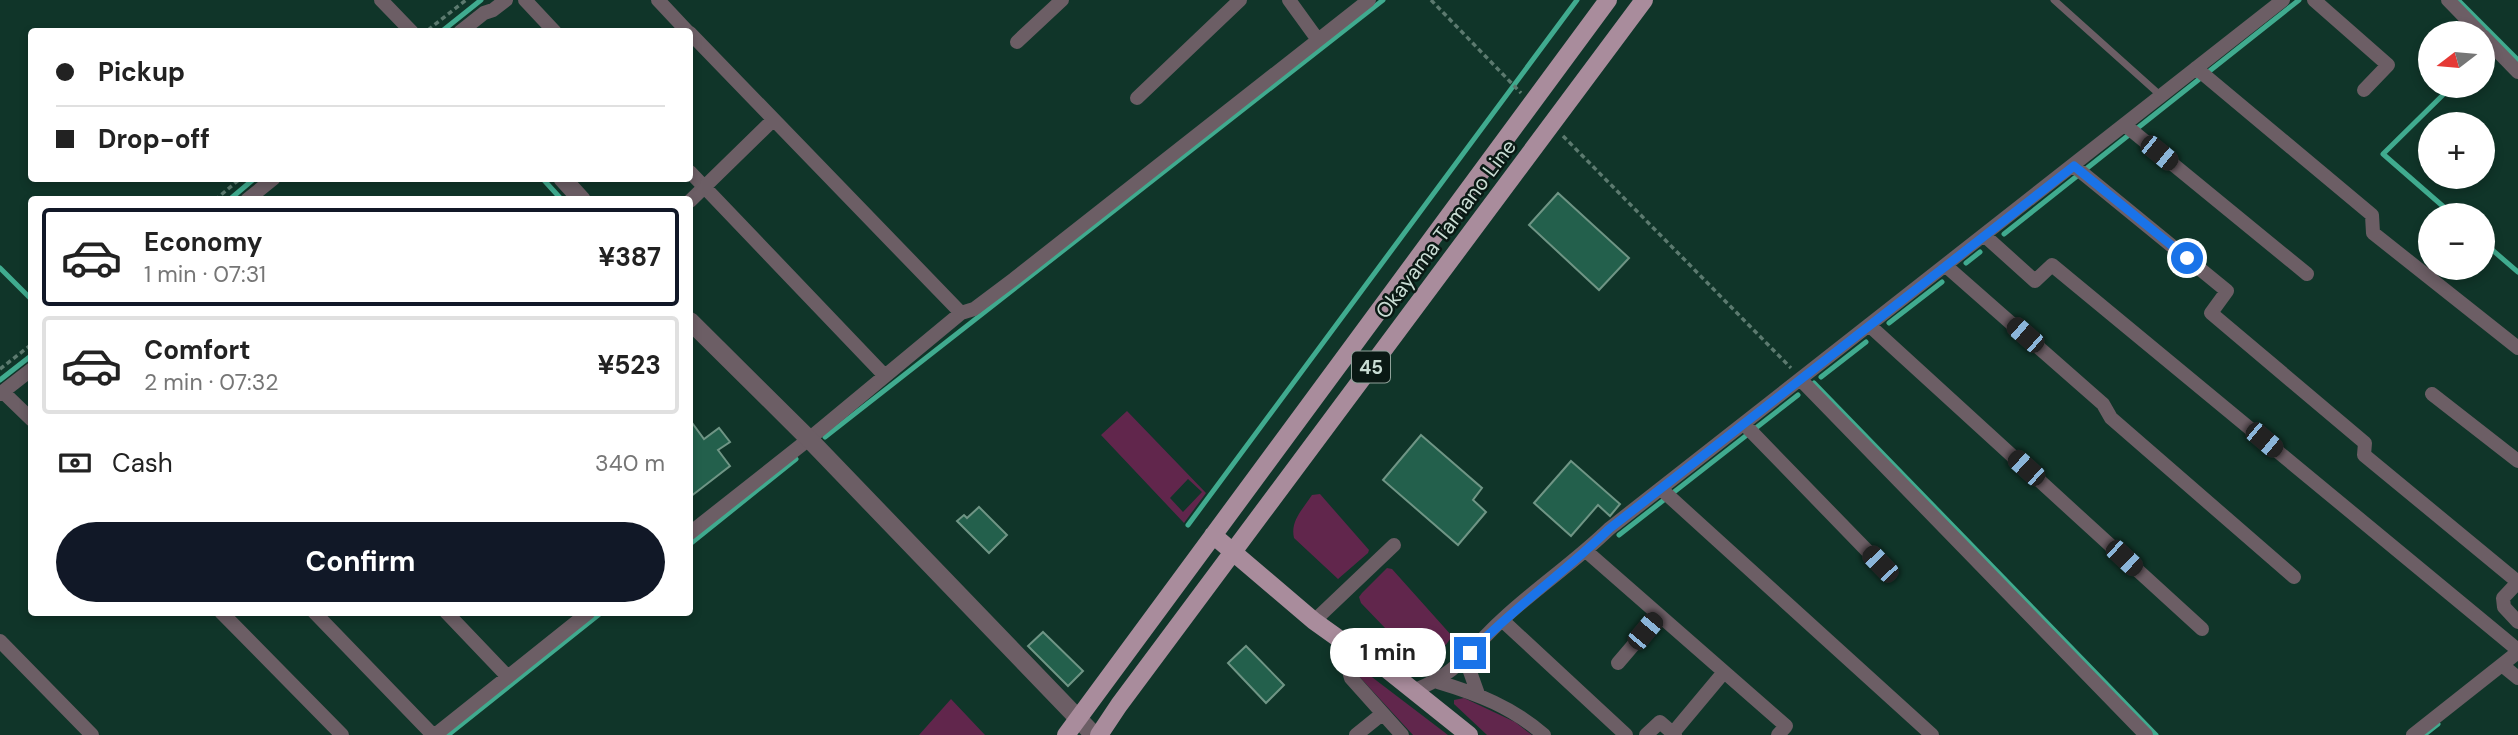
<!DOCTYPE html>
<html lang="en">
<head>
<meta charset="utf-8">
<style>
  :root { --surface:#fff; --page:#f2f2f2; --text:#222; --muted:#767676; --line:#e0e0e0; --accent:#111827 }
  body { margin:0; font-family:"DM Sans",sans-serif; background:var(--page); color:var(--text); height:100vh; display:flex; flex-direction:column; font-size:26px; white-space:nowrap }
  * { box-sizing:border-box; margin:0 }
  p { font-size:23px; color:var(--muted) }
  .icon { flex:none; width:38px; height:38px; fill:none; stroke:currentColor; stroke-width:2; stroke-linecap:round; stroke-linejoin:round }
  .map { position:relative; flex:1; overflow:hidden }
  .sheet { position:absolute; left:28px; top:196px; width:665px; height:420px; display:flex; flex-direction:column; background:var(--surface); border-radius:7px; box-shadow:0 4px 10px #0003 }
  .sheet>* { flex:none }
  .banner { position:absolute; left:28px; top:28px; width:665px; height:154px; border-radius:7px; box-shadow:0 4px 10px #0003; display:grid; align-content:center; height:154px; padding:0 28px; background:var(--surface) }
  .needle { width:46px; rotate:254deg }
  .tools { position:absolute; left:2418px; top:21px; display:grid; gap:14px }
  .tools a { display:grid; place-items:center; width:77px; height:77px; border-radius:50%; background:var(--surface); box-shadow:0 4px 10px #0003; font-size:35px }
  .end { position:absolute; width:32px; height:32px; margin:-16px; border:9px solid #1a73e8; background:#fff; box-shadow:0 0 0 4px #fff }
  .from { border-radius:50% }
  .bubble { position:absolute; height:49px; border-radius:24px; background:var(--surface); box-shadow:0 4px 10px #0003; font-size:23px; font-weight:700; line-height:49px; text-align:center }
  .car { position:absolute; width:21px; height:42px; margin:-21px -10px; border-radius:9px; box-shadow:0 0 5px 2px #0007; background:linear-gradient(#222 24%,#8ab4d8 0 40%,#222 0 76%,#8ab4d8 0 86%,#222 0) }
  .banner b { display:flex; align-items:center; gap:24px; height:66px; font-size:26px }
  .banner b+b { border-top:2px solid var(--line) }
  .banner i { width:18px; height:18px; background:var(--text) }
  ul { padding:12px 0 0; list-style:none }
  li { display:flex; align-items:center; gap:21px; height:98px; margin:0 14px 10px; padding:0 14px; border:4px solid var(--line); border-radius:7px }
  li div { flex:1 }
  li b { display:block; font-size:26px }
  li em { font-style:normal; font-weight:700 }
  li.selected { border-color:var(--accent) }
  li>.icon { width:63px; height:63px; stroke-width:1.5 }
  .pay { display:flex; align-items:center; gap:18px; height:77px; padding:0 28px; font-size:26px }
  .pay p { margin-inline-start:auto }
  .cta { display:flex; gap:14px; margin-top:auto; padding:14px 28px }
  .cta a { flex:1; height:80px; border-radius:42px; background:var(--accent); color:#fff; font-size:28px; font-weight:700; line-height:80px; text-align:center }
  .map>svg:first-child { display:block }
</style>
</head>
<body>
<div class="map">
<svg width="2518" height="735" viewBox="0 0 2518 735">
  <rect width="100%" height="100%" fill="#103529"/>
  <path fill="#61264c" fill-rule="evenodd" d="M1127,411l79,82 -22,30 -83,-88zM1188,479l14,13 -19,20 -13,-14z
    M1320,494l49,56 -1,3 -30,26 -44,-41c-4,-17 9,-29 18,-43z
    M1387,568l5,1 60,67c-9,16 -26,27 -42,18l-49,-51 -2,-6 3,-4z
    M1360,668l88,67h-35l-57,-62z
    M1464,698l51,24 17,13h-45l-33,-31v-4z
    M951,699l34,36h-66z"/>
  <g fill="none" stroke-linecap="round" stroke-linejoin="round">
    <path stroke="#40ab8f" stroke-width="5" d="M2458,0l60,60
      M441,32l40,-32
      M2452,86l-69,68 70,61
      M542,178l20,22
      M229,200l26,-22
      M2004,234l295,-234
      M2483,242l35,30
      M1966,263l14,-11
      M0,268l32,32
      M1889,323l53,-41
      M1821,377l45,-35
      M0,380l32,-25
      M1814,383l342,352
      M825,437l558,-437
      M1188,525l389,-525
      M1619,535l179,-140
      M690,544l106,-85
      M448,735l154,-123
      M2424,735l14,-11"/>
  </g>
  <path fill="#23604c" stroke="#6f9585" stroke-width="2" d="M1558,193l71,65 -30,32 -70,-65z
    M690,420l14,19 15,-11 11,14 -12,8 12,16 -40,31z
    M1421,435l61,53 -9,12 13,12 -28,33 -75,-65z
    M1571,461l49,43 -10,12 -12,-11 -27,31 -37,-33z
    M979,507l28,28 -18,18 -32,-32 7,-6 3,3z
    M1043,632l40,39 -15,15 -40,-40z
    M1246,646l38,39 -18,18 -38,-40z"/>
  <g fill="none" stroke-linecap="round" stroke-linejoin="round">
    <path stroke="#5c7a6f" stroke-width="3.5" stroke-dasharray="5 3.5" stroke-linecap="butt" d="M1431,0l90,93
      M428,30l38,-30
      M1563,136l228,232
      M215,200l26,-22
      M0,369l32,-25"/>
    <path stroke="#6c5e65" stroke-width="7" d="M2054,0l106,95"/>
    <path stroke="#6c5e65" stroke-width="14" d="M381,0l31,32
      M525,0l30,32
      M658,0l30,32
      M1289,0l29,40
      M2314,0l74,65 -24,25
      M2448,0l32,33
      M460,32l24,-19 9,-3 13,-10
      M690,33l271,280
      M2483,36l35,36
      M1017,42l45,-42
      M2196,68l176,147 1,18 145,115
      M1137,98l103,-98
      M2125,125l182,149
      M2074,166l153,125 -16,22 154,130 -1,12 154,127
      M690,172l195,204
      M247,200l27,-22
      M690,201l83,-81
      M1985,236l50,45 17,-16 466,385
      M1946,266l157,138 8,14 183,159
      M1870,326l332,303
      M1801,380l345,355
      M3,392l29,28
      M0,394l32,-25
      M2432,394l86,67
      M1744,424l136,140
      M1661,489l271,246
      M690,533l119,-94 152,-126 13,-4 40,-30 355,-279
      M1586,551l200,175 -8,9
      M2518,582l-15,16 1,9 14,15
      M221,612l121,123
      M314,612l119,123
      M446,612l62,65
      M1502,620l124,115
      M1314,621l80,-76
      M0,641l92,94
      M1349,646l-2,18 4,14 51,57
      M1470,653l-2,13 10,28
      M1618,663l41,-48
      M2502,665l16,13
      M1438,682c40,12 74,25 106,53
      M1415,690c43,-16 55,-41 87,-70 34,-32 73,-58 107,-91l674,-529
      M1673,733l51,-61
      M435,735l154,-123
      M1356,735l26,-21
      M1646,735l14,-13 15,13
      M2413,735l105,-83"/>
    <path stroke="#6c5e65" stroke-width="18" d="M562,178l20,22
      M690,321l119,118 285,296"/>
    <path stroke="#a98c9c" stroke-width="18" d="M1213,535l101,86 35,25 35,21 85,68
      M1066,735l542,-735
      M1099,735l20,-30 525,-705"/>
  </g>
  <g fill="none" stroke-linecap="round" stroke-linejoin="round">
    <path stroke="#1a73e8" stroke-width="9" d="M1470,653c43,-45 94,-80 139,-124l465,-363 113,92"/>
  </g>
  <g text-anchor="middle" dominant-baseline="central" stroke-width="5" stroke-linejoin="round" paint-order="stroke">
    <rect fill="#0a1914" stroke="#90a29a" stroke-width="2" x="1352" y="351.5" width="38" height="31" rx="5"/>
    <g font-size="19" font-weight="bold" fill="#c9ddd4">
      <text x="1371" y="367">45</text>
    </g>
    <g font-size="21" fill="#c9ddd4" stroke="#0a1914">
      <text transform="translate(1446 229) rotate(-53)">Okayama Tamano Line</text>
    </g>
  </g>
</svg>
<div class="tools">
<a><svg class="needle" viewBox="-14 -14 28 28"><path d="M0-13l5 13h-10z" fill="#e53935"/><path d="M0 13l5-13h-10z" fill="#767676"/></svg></a>
<a>+</a>
<a>−</a>
</div>
<i class="end from" style="left:2187px;top:258px"></i>
<i class="end" style="left:1470px;top:653px"></i>
<div class="bubble" style="left:1330px;top:628px;width:116px">1 min</div>
<i class="car" style="left:2159px;top:153px;rotate:129deg"></i>
<i class="car" style="left:2025px;top:335px;rotate:311deg"></i>
<i class="car" style="left:2264px;top:440px;rotate:130deg"></i>
<i class="car" style="left:2026px;top:468px;rotate:312deg"></i>
<i class="car" style="left:2124px;top:558px;rotate:133deg"></i>
<i class="car" style="left:1880px;top:564px;rotate:316deg"></i>
<i class="car" style="left:1645px;top:631px;rotate:40deg"></i>
<div class="banner">
<b><i class="from"></i>Pickup</b>
<b><i></i>Drop-off</b>
</div>
<section class="sheet">
<ul>
<li class="selected"><svg class="icon" aria-label="car" viewBox="0 0 24 24"><path d="M5 17H2v-5l4-1 3-4h7l3 4 3 1v5h-3M9 17h6M6 11h13"/><circle cx="7" cy="17" r="2"/><circle cx="17" cy="17" r="2"/></svg><div><b>Economy</b><p>1 min · 07:31</p></div><em>¥387</em></li>
<li><svg class="icon" aria-label="car" viewBox="0 0 24 24"><path d="M5 17H2v-5l4-1 3-4h7l3 4 3 1v5h-3M9 17h6M6 11h13"/><circle cx="7" cy="17" r="2"/><circle cx="17" cy="17" r="2"/></svg><div><b>Comfort</b><p>2 min · 07:32</p></div><em>¥523</em></li>
</ul>
<div class="pay"><svg class="icon" aria-label="cash" viewBox="0 0 24 24"><path d="M3 7h18v10H3z"/><circle cx="12" cy="12" r="2"/></svg>Cash<p>340 m</p></div>
<div class="cta"><a>Confirm</a></div>
</section>
</div>
</body>
</html>
